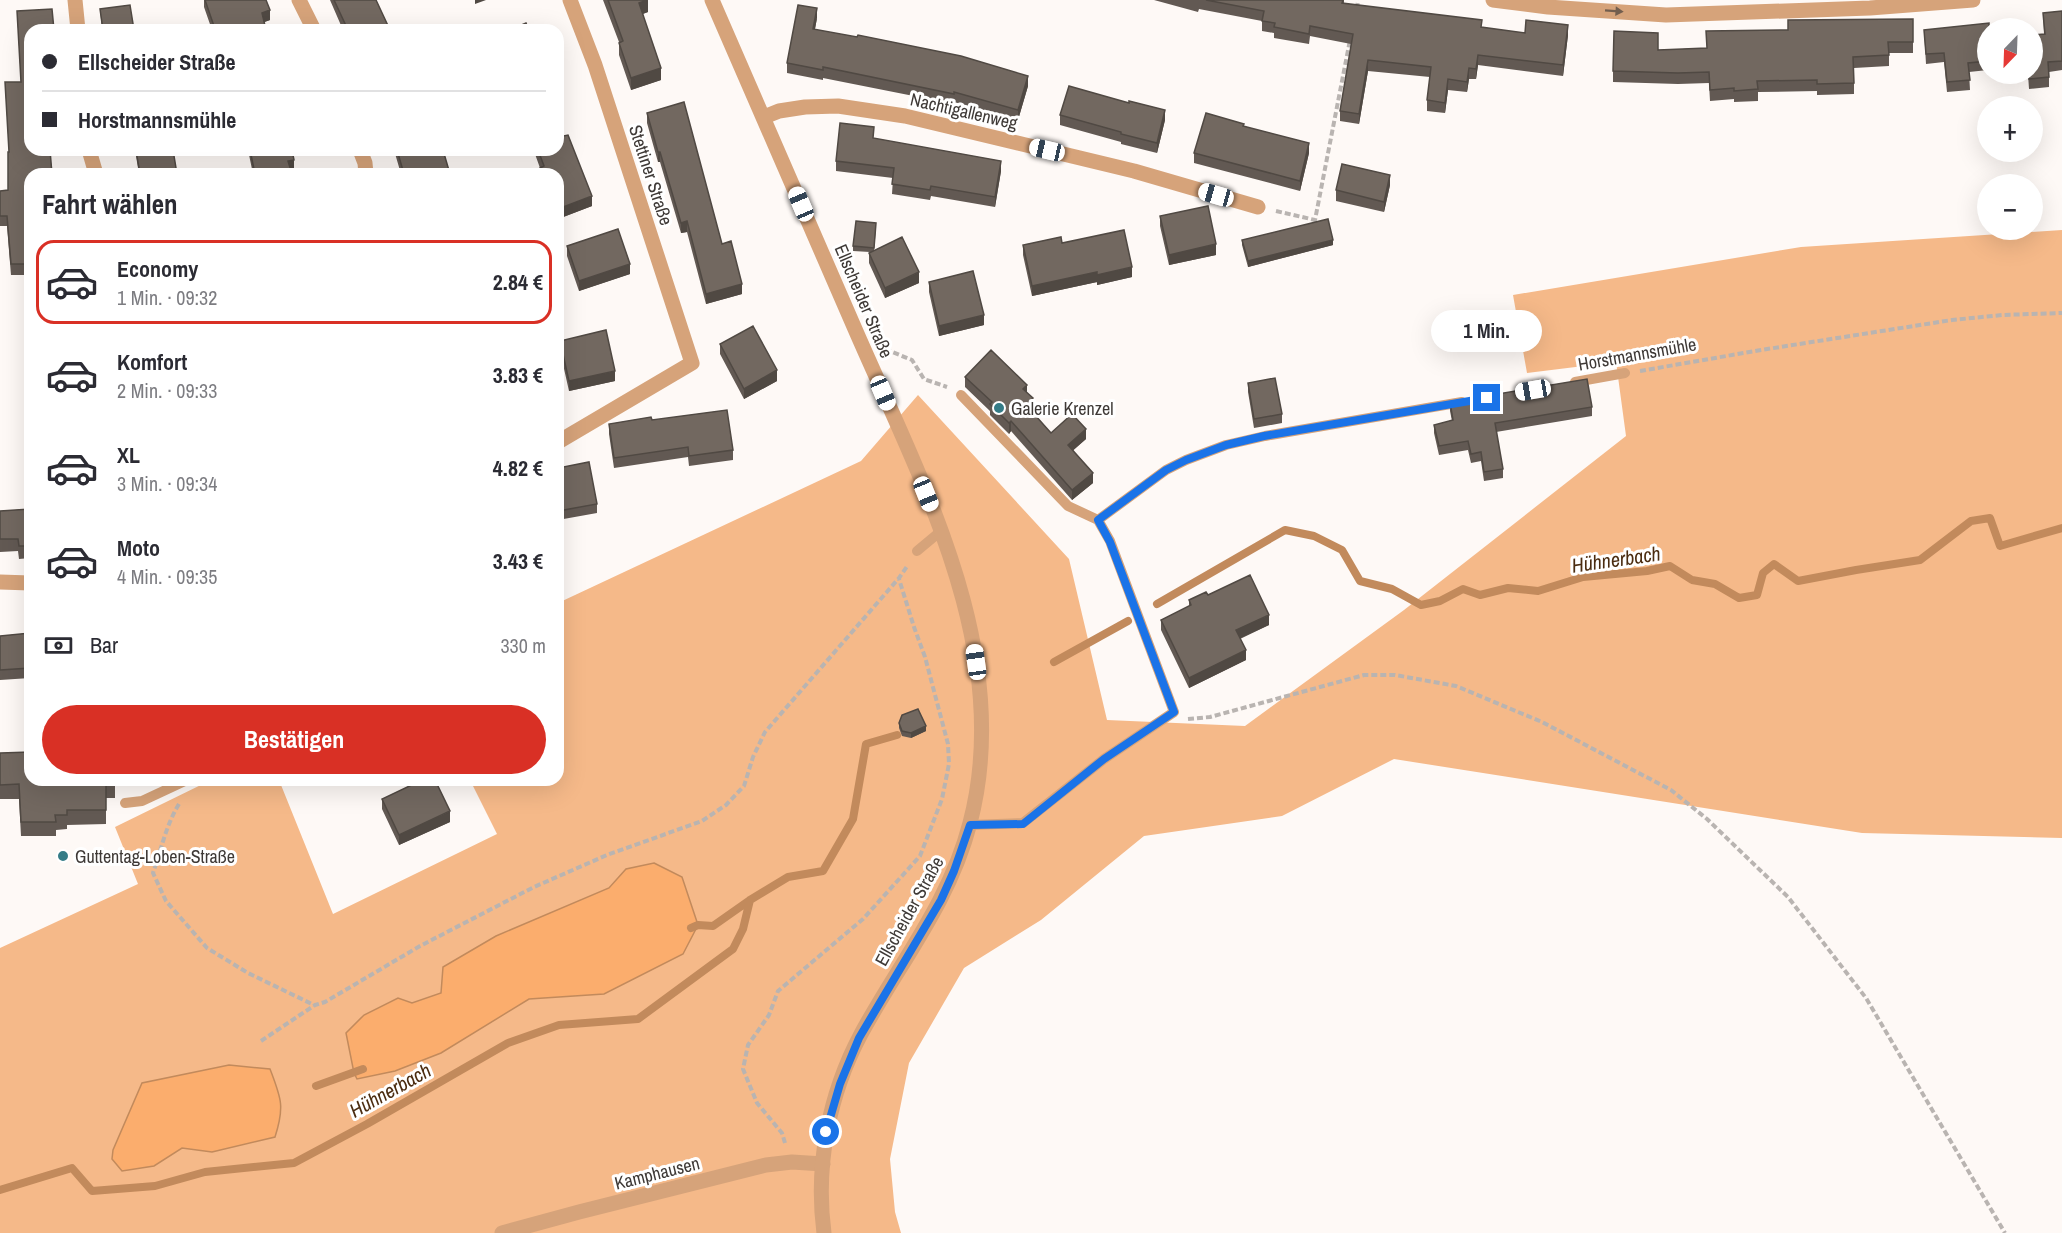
<!DOCTYPE html>
<html lang="de">
<head>
<meta charset="utf-8">
<style>
  :root { --surface:#fff; --page:#f7f7f7; --text:#2b2b33; --muted:#7c7c81; --line:#e1e1e2; --accent:#d93025 }
  body { margin:0; font-family:"Archivo Narrow",sans-serif; background:var(--page); color:var(--text); height:100vh; display:flex; flex-direction:column; font-size:22px; white-space:nowrap }
  * { box-sizing:border-box; margin:0 }
  p { font-size:20px; color:var(--muted) }
  .icon { flex:none; width:33px; height:33px; fill:none; stroke:currentColor; stroke-width:2; stroke-linecap:round; stroke-linejoin:round }
  .map { position:relative; flex:1; overflow:hidden }
  .drawer { position:absolute; left:24px; top:168px; width:540px; height:618px; display:flex; flex-direction:column; background:var(--surface); border-radius:18px; box-shadow:0 6px 24px #0002 }
  .drawer>* { flex:none }
  .top-card { position:absolute; left:24px; top:24px; width:540px; height:132px; border-radius:18px; box-shadow:0 6px 24px #0002; display:grid; align-content:center; height:132px; padding:0 18px; background:var(--surface) }
  .needle { width:39px; rotate:203deg }
  .tools { position:absolute; left:1977px; top:18px; display:grid; gap:12px }
  .tools a { display:grid; place-items:center; width:66px; height:66px; border-radius:50%; background:var(--surface); box-shadow:0 6px 24px #0002; font-size:30px }
  .end { position:absolute; width:27px; height:27px; margin:-14px; border:8px solid #1a73e8; background:#fff; box-shadow:0 0 0 3px #fff }
  .from { border-radius:50% }
  .bubble { position:absolute; height:42px; border-radius:21px; background:var(--surface); box-shadow:0 6px 24px #0002; font-size:20px; font-weight:700; line-height:42px; text-align:center }
  .car { position:absolute; width:18px; height:36px; margin:-18px -9px; border-radius:8px; box-shadow:0 0 4px 2px #0007; background:linear-gradient(#fff 24%,#345 0 40%,#fff 0 76%,#345 0 86%,#fff 0) }
  .top-card b { display:flex; align-items:center; gap:21px; height:57px; font-size:22px }
  .top-card b+b { border-top:2px solid var(--line) }
  .top-card i { width:15px; height:15px; background:var(--text) }
  ul { padding:0; list-style:none }
  li { display:flex; align-items:center; gap:18px; height:84px; margin:0 12px 9px; padding:0 6px; border:3px solid transparent; border-radius:18px }
  li div { flex:1 }
  li b { display:block; font-size:22px }
  li em { font-style:normal; font-weight:700 }
  li.current { border-color:var(--accent) }
  li>.icon { width:54px; height:54px; stroke-width:1.5 }
  h2 { padding:0 18px; font-size:27px; line-height:72px }
  .pay { display:flex; align-items:center; gap:15px; height:66px; padding:0 18px; font-size:22px }
  .pay p { margin-inline-start:auto }
  .action { display:flex; gap:12px; margin-top:auto; padding:12px 18px }
  .action a { flex:1; height:69px; border-radius:36px; background:var(--accent); color:#fff; font-size:24px; font-weight:700; line-height:69px; text-align:center }
  .map>svg:first-child { display:block }
</style>
</head>
<body>
<div class="map">
<svg width="2062" height="1233" viewBox="0 0 2062 1233">
  <rect width="100%" height="100%" fill="#fef9f6"/>
  <path fill="#f5b989" d="M2062,230v608l-200,-5 -468,-74 -112,57 -138,20 -103,84 -77,48 -55,95 -19,96 5,53 6,21h-901v-285l138,-64 -23,-57 96,-47h68l54,134 164,-80 -27,-54h88v-177l303,-142 57,-66 151,164 38,161 138,6 159,-116 222,-174 -10,-74 -89,11 -14,-78 288,-48z"/>
  <path fill="#fbad6d" stroke="#c28a5c" stroke-width="1.5" d="M654,863l28,14 16,48 -15,29 -79,40 -75,5 -88,54 -46,18 -38,8 -3,-6 -8,-40 18,-18 34,-17 14,5 29,-10 2,-26 53,-31 113,-48 17,-19z
    M229,1065l41,4c11,29 15,37 5,68l-63,15 -30,-4 -28,18 -32,5 -10,-12 1,-9 29,-67z"/>
  <g fill="none" stroke-linecap="round" stroke-linejoin="round">
    <path stroke="#c28a5c" stroke-width="8" d="M1157,604l128,-74 29,6 28,14 18,31 32,8 29,16 19,-4 23,-12 17,6 28,-7 30,3 45,-14 64,-6 23,-5 22,14 23,4 24,14 18,-3 6,-22 11,-9 24,17 58,-11 64,-10 51,-39 19,-3 10,28 62,-18
      M1054,662l74,-41
      M691,928l7,-3 15,1 37,-26 38,-23 35,-6 30,-52 13,-75 31,-9
      M316,1086l47,-17
      M0,1190l72,-22 20,23 63,-5 50,-14 89,-9 73,-39 141,-81 51,-18 79,-6 95,-70 10,-20 7,-29"/>
    <path stroke="#b9b4b1" stroke-width="4" stroke-dasharray="6 3" stroke-linecap="butt" d="M1357,9l1,-9
      M1276,211l39,9 35,-180
      M885,349l27,11 12,19 23,8
      M1640,371l121,-21 191,-30 50,-5 60,-2
      M1188,719l22,-2 154,-42h31l61,11 86,36 129,68 36,29 81,78 78,101 139,235
      M179,804c-13,21 -18,46 -26,69l13,28 41,47 41,25 66,32
      M261,1041l54,-36 10,-3 95,-56 114,-59 73,-32 95,-34 24,-16 18,-19 9,-29 12,-25 134,-154 9,-13
      M785,1143l-3,-10 -25,-30 -14,-34 5,-24 21,-30 9,-24 85,-72 57,-63 22,-57 7,-35 -1,-20 -23,-87 -11,-30 -15,-48"/>
    <path stroke="#d6a37a" stroke-width="10" d="M1575,382l50,-9
      M961,395l107,111 30,14 12,21 64,171 -70,47 -81,64 -53,2
      M1098,520l68,-50 20,-10 40,-15 39,-9 197,-34
      M917,551l24,-20
      M125,803l17,-2 45,-21"/>
    <path stroke="#d6a37a" stroke-width="15" d="M75,0l3,30
      M299,0l15,30
      M1493,0l55,7 118,8 204,-7 103,-8
      M764,117l15,-6 26,-4 33,-1 67,10 229,55 124,36
      M89,150l7,24
      M360,150l5,13 1,11
      M558,442l134,-79 -97,-298 -25,-65
      M0,582l30,1
      M502,1233l77,-21 187,-47 26,-3 31,2"/>
    <path stroke="#d6a37a" stroke-width="15" d="M712,0c47,110 96,219 143,329 66,152 160,323 115,494 -21,81 -70,139 -109,211 -32,60 -46,131 -37,199"/>
  </g>
  <path fill="#625953" d="M204,0h62l4,20 -6,2 2,8h-54l-8,-23z
    M330,0h46l14,30h-47z
    M603,0h45v12l-5,2 18,66 -30,10 -12,-35v-13z
    M1154,0h190v3l138,25 43,5 43,2 -5,41 -85,-11 -2,14h-7l-2,13 -19,-2 -3,23 -18,-2v-11l3,-23 -62,-6 -9,53 -19,-3v-10l11,-67 -41,-8 -1,8 -35,-6v-5l-12,-2v-10l-63,-12 -1,3z
    M100,9l34,21h-32z
    M17,11l13,19v274l-2,-20h-3v-9h-14l-4,-49h-7v-35l8,-1 1,-38 -4,-70h16z
    M2062,11v59l-13,2v15l-20,2 -1,-15h4l12,-40 -1,-21z
    M817,18l-2,11 213,57 -10,34 -64,-18v2l-131,-26v2l-36,-7v-10z
    M1913,19v34h-24v13l-35,2v26l-37,1v-4l-59,1v9l-24,1v-3l-24,2 -1,-18 -31,1 -65,-2v-11l45,-21 49,-2 -1,-17 82,-1z
    M1988,28v42l-19,2 1,18 -23,2 -3,-30 -18,2 -2,-34z
    M647,113l75,131 20,50 -36,10 -19,-72 -6,1 -21,-71h-2l-11,-39z
    M1060,115l105,5 -8,33 -36,-9v-2l-61,-17z
    M1244,126l65,27 -9,38 -106,-28v-10z
    M874,138l127,33 -6,36 -64,-11 -1,4 -38,-6 1,-16 -57,-7v-10z
    M135,150h38l4,24h-38z
    M248,150h44l2,20 -3,1 1,3h-39z
    M394,150h49l7,24h-49z
    M535,150h23l34,56 -34,13v-45h-18v-6l-5,-14z
    M1390,185l-6,27 -48,-11v-11z
    M1160,216l56,39 -47,10 -9,-39z
    M876,228l-2,23 45,32 -34,15 -16,-35v-10l1,-1 -17,-1v-5z
    M1242,240l91,5 -85,22 -6,-22z
    M1062,243l70,34 -35,8v-3l-65,14 -9,-41v-10z
    M567,246l63,28 -51,17 -12,-35z
    M929,282l55,43 -45,11 -10,-44z
    M560,341l55,40 -46,10 -9,-40z
    M720,344l57,37 -33,18 -24,-45z
    M965,377l62,16 6,15 -2,2 20,23 35,6 -13,11 20,33 -21,17 -61,-69 -2,3 -19,-19v-4l-25,-24z
    M1248,383l34,31v9l-28,5 -6,-36z
    M1450,402l142,5v9l-96,16 7,37v9l-19,3 -3,-20 -10,2 -3,-13 -29,5 -5,-22v-8l18,-4 -2,-10z
    M652,420l81,30v10l-44,6 -1,-9 -74,11 -5,-34v-10z
    M558,468l39,36v9l-39,7z
    M30,509v49l-11,1 -1,-8 -18,1v-41z
    M558,523l4,22v9l-4,1z
    M1189,600l80,25 -29,14 6,21 -57,28 -28,-58v-10l28,-14z
    M30,633v45l-30,2v-44z
    M899,723l27,8 -15,7 -9,-2 -3,-8z
    M0,753l115,27v18h-9v26l-39,1v4l-11,1v6h-35l-2,-37h-19z
    M382,799l68,23 -51,23 -17,-36z"/>
  <path fill="#504943" d="M475,0h11l-11,4z
    M648,0v12l-9,3v-12z
    M817,8v10l-4,21v-10z
    M270,10v10l-8,3v-10z
    M227,25v5h-12v-1z
    M1568,25v10l-5,41v-11z
    M1478,55v10l-2,14v-10z
    M1368,60v11l-9,53v-10z
    M661,68v12l-30,10v-12z
    M1469,68v11l-2,13v-10z
    M1028,76v10l-10,34v-10z
    M1448,79v11l-3,23v-10z
    M1165,110v10l-8,33v-10z
    M1309,143v10l-9,38v-10z
    M658,152h2v10h-2z
    M294,160v10l-6,1v-10z
    M1001,161v10l-6,36v-10z
    M1390,175v10l-6,27v-10z
    M592,196v10l-34,13v-10z
    M687,221v11l-6,1v-10z
    M1333,240v5l-85,22v-6z
    M1216,244v11l-47,10v-10z
    M630,264v10l-51,17v-10z
    M1132,267v10l-35,8v-10z
    M919,272v11l-34,15v-10z
    M1097,272v10l-65,14v-10z
    M742,284v10l-36,10v-10z
    M984,315v10l-45,11v-10z
    M777,370v11l-33,18v-10z
    M615,371v10l-46,10v-10z
    M1027,385v10l-4,-6z
    M1033,398v10l-7,7v-10z
    M1011,421v10l-2,3v-11z
    M1086,429v10l-18,16v-10z
    M1093,473v10l-21,17v-10z
    M1269,615v10l-33,15v-10z
    M1246,650v10l-57,28v-10z
    M926,726v5l-15,7v-5z
    M450,811v11l-51,23v-10z"/>
  <path fill="#726860" stroke="#504943" stroke-width="1.5" d="M205,0h61l4,10 -8,3 4,17h-38l-1,-5 -12,4z
    M334,0h42l14,30h-42z
    M608,0h39l-8,3 22,65 -30,10 -12,-35 4,-2z
    M1206,0h137l-1,3 140,17 -1,7 44,6 1,-13 42,5 -5,40 -85,-10 -2,14 -7,-1 -2,14 -19,-3 -3,24 -18,-3 4,-33 -63,-7 -9,54 -19,-3 13,-77 -43,-8 -1,8 -35,-7 1,-4 -13,-2 2,-10z
    M130,5l4,25h-31l-3,-21z
    M798,5l19,3 -4,21 44,8 1,-2 103,21 67,20 -10,34 -64,-18v2l-131,-27v3l-36,-7z
    M52,9l2,21h-24v120h20l2,24h-22v120l-2,-20h-3v-10h-14l-4,-48h-7v-25l8,-1v-38h1l-4,-70h16l-4,-71z
    M2062,11v50l-14,1 1,15 -20,2v-5h3v-39l13,-1 -2,-21z
    M1913,19v23h-25l1,13 -36,2 1,26 -37,1v-4l-60,1 1,8 -24,2v-3l-24,2 -1,-18 -31,1 -65,-2 1,-40 44,2v17l49,-2 -1,-17 82,-1v-10z
    M526,23l3,7h-19z
    M1989,23v5h-1v33l-20,2 2,17 -23,2 -3,-29 -18,1 -2,-24z
    M1069,86l60,17v-2l36,9 -8,33 -36,-9v-2l-61,-17z
    M684,102l38,142 9,-3 11,43 -36,10 -19,-73 -6,2 -21,-71h-2l-11,-39z
    M1206,113l38,11 -1,2 66,17 -9,38 -106,-28z
    M840,123l34,4 -1,11 128,23 -6,36 -64,-11 -1,4 -38,-6 2,-16 -58,-7z
    M568,135l24,61 -34,13v-35h-16l-2,-6 4,-2 -6,-16h20v-13z
    M136,150h37l4,24h-37z
    M250,150h42l2,10 -6,1 4,13h-37z
    M397,150h46l7,24h-46z
    M1342,164l48,11 -6,27 -48,-12z
    M1208,206l8,38 -47,11 -9,-39z
    M1328,219l5,21 -85,21 -6,-21z
    M856,221l20,2 -2,25 -21,-2z
    M618,229l12,35 -51,17 -12,-35z
    M1124,230l8,37 -35,8v-3l-65,14 -9,-41 38,-8 1,6z
    M902,237l17,35 -34,16 -16,-35z
    M973,271l11,44 -45,11 -10,-44z
    M753,326l24,44 -33,19 -24,-45z
    M606,330l9,41 -46,10 -9,-40z
    M991,350l36,35 -4,4 10,9 -7,7 25,28 21,-19 14,15 -18,16 25,28 -21,17 -61,-69 -2,2 -19,-19 2,-2 -27,-25z
    M1275,378l7,36 -28,5 -6,-36z
    M1587,379l5,28 -97,16 8,46 -19,3 -3,-20 -10,2 -3,-13 -29,5 -5,-21 19,-5 -3,-18z
    M727,410l6,40 -44,6 -1,-9 -74,11 -5,-34 42,-7 1,3z
    M589,462l8,42 -39,7v-43z
    M30,509v37h-11l-1,-7h-18v-28z
    M558,523l4,22h-4z
    M1250,575l19,40 -33,15 10,20 -57,28 -28,-58 30,-15 -2,-5 17,-8 2,3z
    M30,633v35l-30,2v-34z
    M918,709l8,17 -15,7 -9,-2 -3,-8 3,-8z
    M30,752v28h85v4h-9v26h-39v5h-12l1,7h-35l-2,-38 -19,1v-32z
    M422,780h13l15,31 -51,24 -17,-36z"/>
  <defs><path id="oneway-solid" d="M-6-.8H1V-3.2L6.5 0L1 3.2V.8H-6Z" transform="scale(1.5)"/></defs>
  <use fill="#735e4e" href="#oneway-solid" transform="translate(1614 11) rotate(4)"/>
  <g fill="none" stroke-linecap="round" stroke-linejoin="round">
    <path stroke="#1a73e8" stroke-width="8" d="M826,1132l14,-48 19,-46 82,-138 13,-29 16,-46 53,-1 81,-65 70,-47 -64,-170 -12,-22 68,-50 20,-10 40,-15 38,-9 223,-38"/>
  </g>
  <g fill="#357c87" stroke="#fff" stroke-width="2">
    <circle cx="999" cy="408" r="6"/>
    <circle cx="63" cy="856" r="6"/>
  </g>
  <g text-anchor="middle" dominant-baseline="central" stroke-width="6" stroke-linejoin="round" paint-order="stroke">
    <g font-size="18" fill="#3e3936" stroke="#fff">
      <text transform="translate(964 111) rotate(13)">Nachtigallenweg</text>
      <text transform="translate(651 175) rotate(72)">Stettiner Straße</text>
      <text transform="translate(864 301) rotate(67)">Ellscheider Straße</text>
      <text transform="translate(1637 354) rotate(-10)">Horstmannsmühle</text>
      <text transform="translate(909 911) rotate(-61)">Ellscheider Straße</text>
      <text transform="translate(657 1173) rotate(-14)">Kamphausen</text>
    </g>
    <g font-size="18" fill="#3e3936" stroke="#fff" text-anchor="start">
      <text x="1011" y="408">Galerie Krenzel</text>
      <text x="75" y="856">Guttentag-Loben-Straße</text>
    </g>
    <g font-size="20" font-style="italic" fill="#4b2c10" stroke="#fff">
      <text transform="translate(1616 559) rotate(-8)">Hühnerbach</text>
      <text transform="translate(390 1090) rotate(-29)">Hühnerbach</text>
    </g>
  </g>
</svg>
<div class="tools">
<a><svg class="needle" viewBox="-14 -14 28 28"><path d="M0-13l5 13h-10z" fill="#e53935"/><path d="M0 13l5-13h-10z" fill="#7c7c81"/></svg></a>
<a>+</a>
<a>−</a>
</div>
<i class="end from" style="left:826px;top:1132px"></i>
<i class="end" style="left:1487px;top:398px"></i>
<div class="bubble" style="left:1431px;top:310px;width:111px">1 Min.</div>
<i class="car" style="left:1047px;top:150px;rotate:283deg"></i>
<i class="car" style="left:1216px;top:195px;rotate:286deg"></i>
<i class="car" style="left:801px;top:204px;rotate:337deg"></i>
<i class="car" style="left:1533px;top:390px;rotate:260deg"></i>
<i class="car" style="left:883px;top:393px;rotate:157deg"></i>
<i class="car" style="left:926px;top:494px;rotate:158deg"></i>
<i class="car" style="left:976px;top:662px;rotate:352deg"></i>
<div class="top-card">
<b><i class="from"></i>Ellscheider Straße</b>
<b><i></i>Horstmannsmühle</b>
</div>
<section class="drawer">
<h2>Fahrt wählen</h2>
<ul>
<li class="current"><svg class="icon" aria-label="car" viewBox="0 0 24 24"><path d="M5 17H2v-5l4-1 3-4h7l3 4 3 1v5h-3M9 17h6M6 11h13"/><circle cx="7" cy="17" r="2"/><circle cx="17" cy="17" r="2"/></svg><div><b>Economy</b><p>1 Min. · 09:32</p></div><em>2.84 €</em></li>
<li><svg class="icon" aria-label="car" viewBox="0 0 24 24"><path d="M5 17H2v-5l4-1 3-4h7l3 4 3 1v5h-3M9 17h6M6 11h13"/><circle cx="7" cy="17" r="2"/><circle cx="17" cy="17" r="2"/></svg><div><b>Komfort</b><p>2 Min. · 09:33</p></div><em>3.83 €</em></li>
<li><svg class="icon" aria-label="car" viewBox="0 0 24 24"><path d="M5 17H2v-5l4-1 3-4h7l3 4 3 1v5h-3M9 17h6M6 11h13"/><circle cx="7" cy="17" r="2"/><circle cx="17" cy="17" r="2"/></svg><div><b>XL</b><p>3 Min. · 09:34</p></div><em>4.82 €</em></li>
<li><svg class="icon" aria-label="car" viewBox="0 0 24 24"><path d="M5 17H2v-5l4-1 3-4h7l3 4 3 1v5h-3M9 17h6M6 11h13"/><circle cx="7" cy="17" r="2"/><circle cx="17" cy="17" r="2"/></svg><div><b>Moto</b><p>4 Min. · 09:35</p></div><em>3.43 €</em></li>
</ul>
<div class="pay"><svg class="icon" aria-label="cash" viewBox="0 0 24 24"><path d="M3 7h18v10H3z"/><circle cx="12" cy="12" r="2"/></svg>Bar<p>330 m</p></div>
<div class="action"><a>Bestätigen</a></div>
</section>
</div>
</body>
</html>
